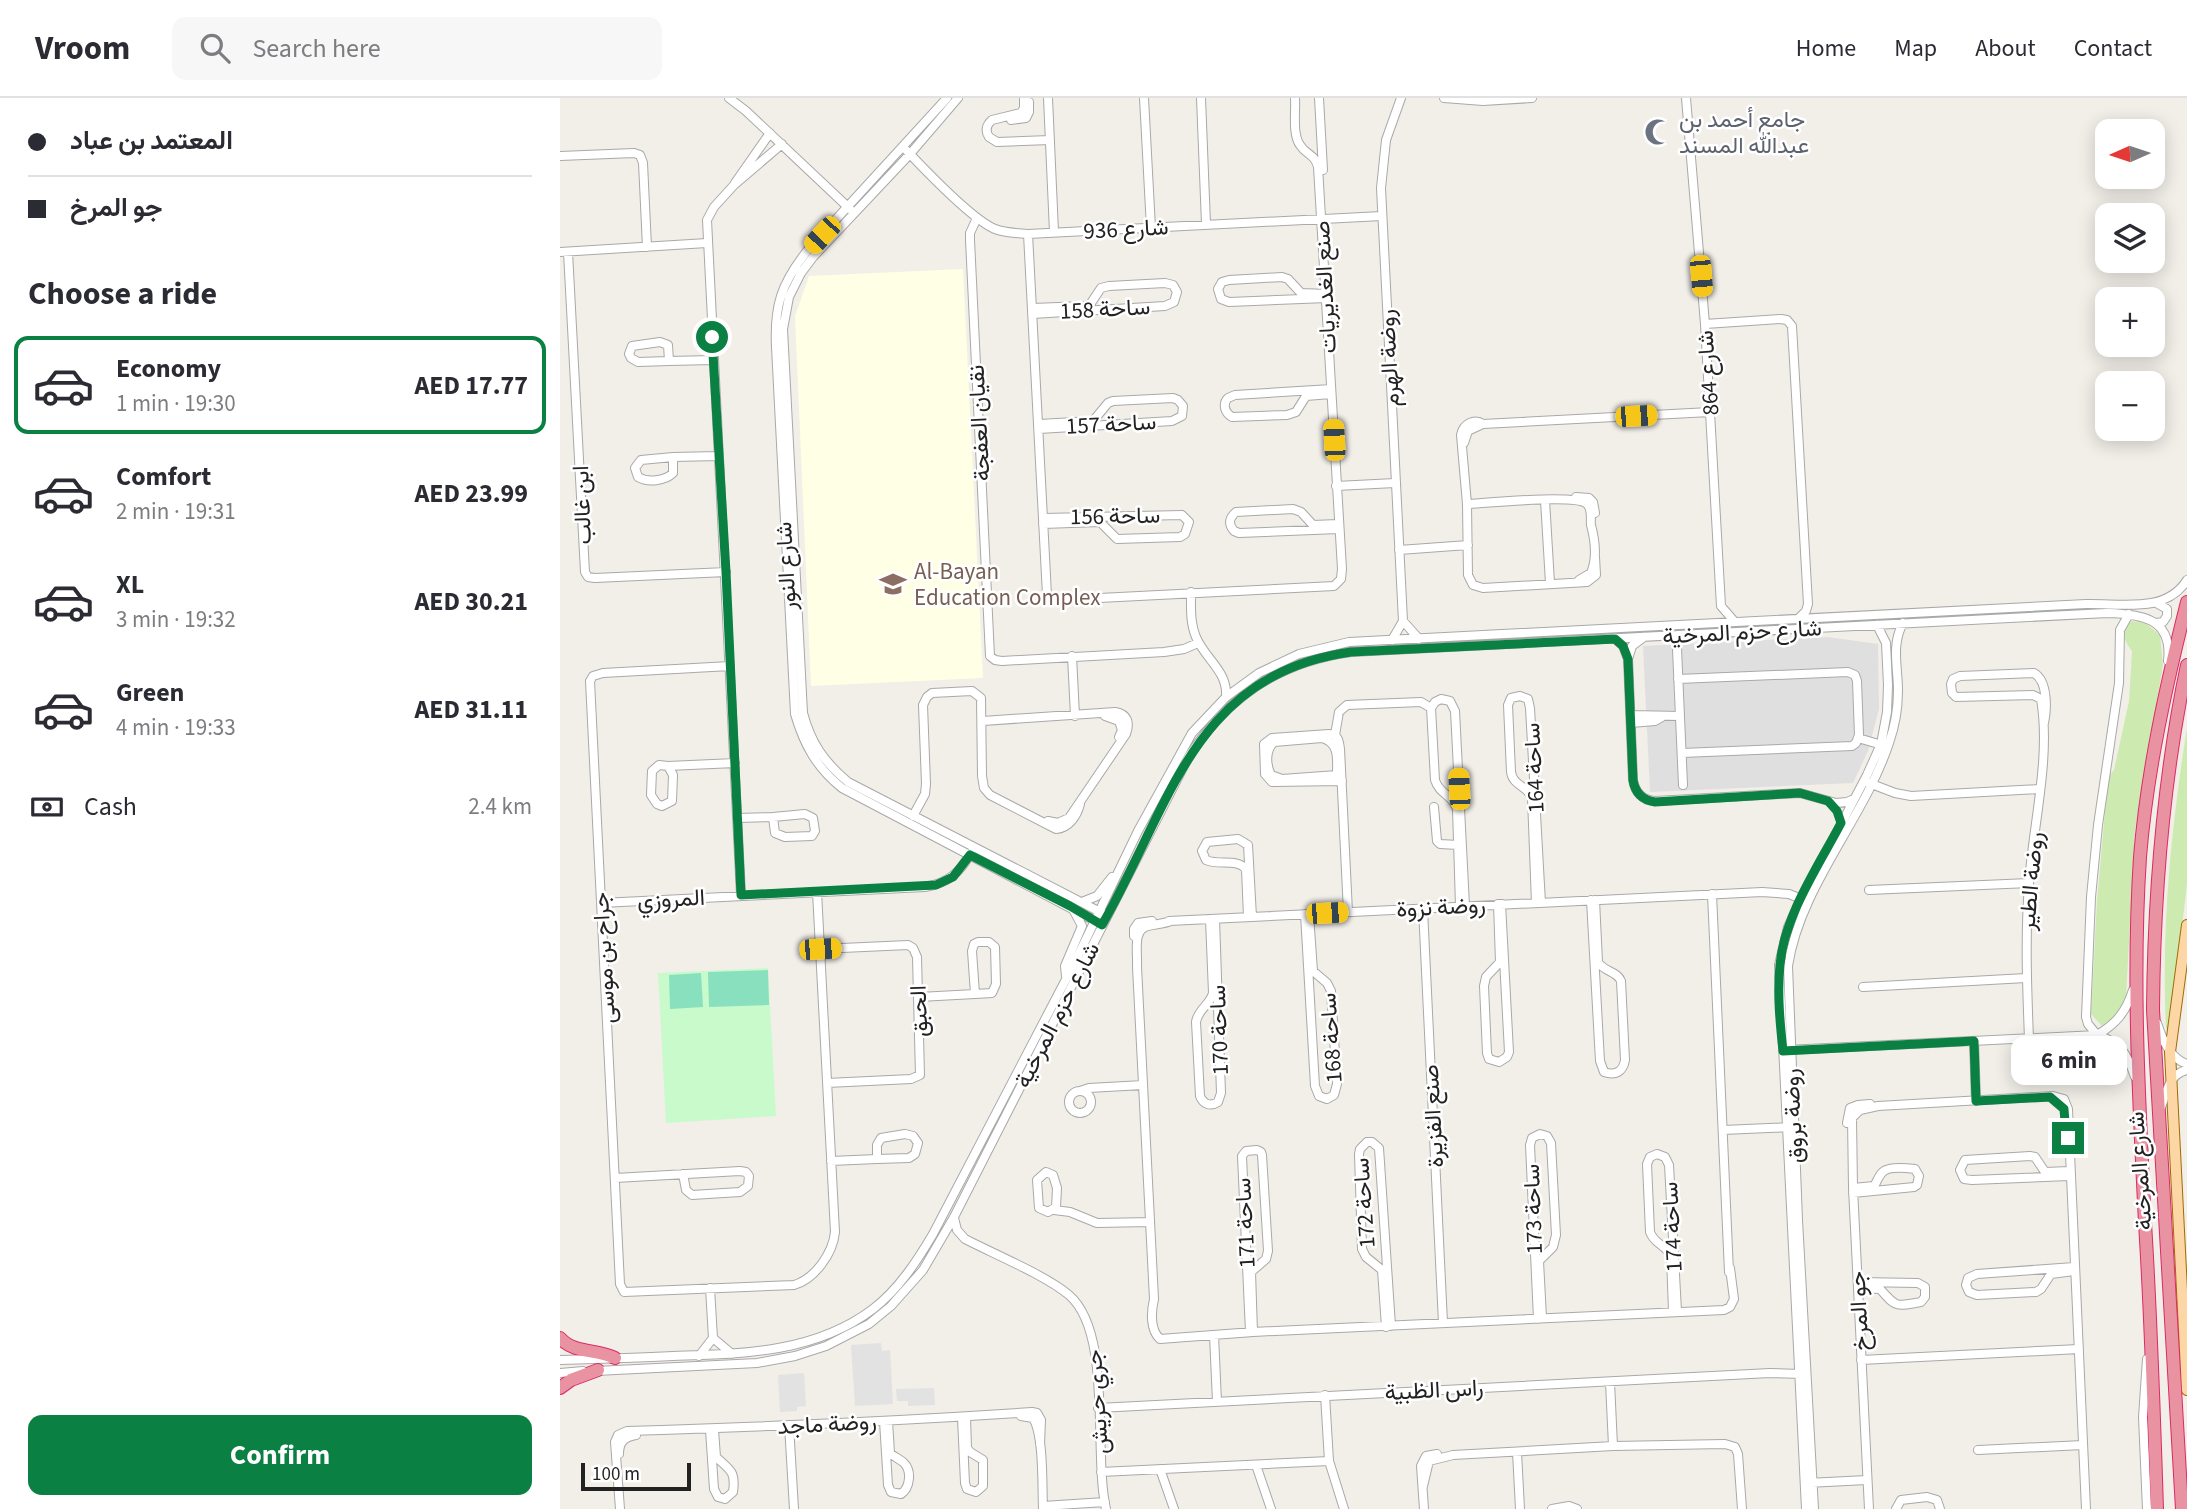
<!DOCTYPE html>
<html lang="en">
<head>
<meta charset="utf-8">
<style>
  :root { --surface:#fff; --page:#f7f7f7; --text:#2b2b33; --muted:#7c7c81; --line:#e1e1e2; --accent:#0b8043 }
  body { margin:0; font-family:"Source Sans 3",Vazirmatn,sans-serif; background:var(--page); color:var(--text); height:100vh; display:flex; flex-direction:column; font-size:26px; white-space:nowrap }
  * { box-sizing:border-box; margin:0 }
  p { font-size:23px; color:var(--muted) }
  .icon { flex:none; width:38px; height:38px; fill:none; stroke:currentColor; stroke-width:2; stroke-linecap:round; stroke-linejoin:round }
  .map { position:relative; flex:1; overflow:hidden }
  .sheet { display:flex; flex-direction:column; background:var(--surface); width:560px }
  .sheet>* { flex:none }
  .banner { display:grid; align-content:center; height:154px; padding:0 28px; background:var(--surface) }
  .needle { width:46px; rotate:267deg }
  .fabs { position:absolute; left:1535px; top:21px; display:grid; gap:14px }
  .fabs a { display:grid; place-items:center; width:70px; height:70px; border-radius:14px; background:var(--surface); box-shadow:0 4px 18px #0003; font-size:35px }
  .scale { position:absolute; left:21px; bottom:18px; width:110px; box-sizing:border-box; padding-left:7px; border:4px solid #222; border-top:0; font-size:19px; line-height:24px; white-space:nowrap; color:#222; -webkit-text-stroke:5px #fff; paint-order:stroke }
  .end { position:absolute; width:32px; height:32px; margin:-16px; border:9px solid #0b8043; background:#fff; box-shadow:0 0 0 4px #fff }
  .from { border-radius:50% }
  .bubble { position:absolute; height:49px; border-radius:14px; background:var(--surface); box-shadow:0 4px 18px #0003; font-size:23px; font-weight:700; line-height:49px; text-align:center }
  .car { position:absolute; width:21px; height:42px; margin:-21px -10px; border-radius:9px; box-shadow:0 0 5px 2px #0007; background:linear-gradient(#f5c518 24%,#345 0 40%,#f5c518 0 76%,#345 0 86%,#f5c518 0) }
  .banner b { display:flex; align-items:center; gap:24px; height:66px; font-size:26px }
  .banner b+b { border-top:2px solid var(--line) }
  .banner i { width:18px; height:18px; background:var(--text) }
  ul { padding:0; list-style:none }
  li { display:flex; align-items:center; gap:21px; height:98px; margin:0 14px 10px; padding:0 14px; border:4px solid transparent; border-radius:14px }
  li div { flex:1 }
  li b { display:block; font-size:26px }
  li em { font-style:normal; font-weight:700 }
  li.selected { border-color:var(--accent) }
  li>.icon { width:63px; height:63px; stroke-width:1.5 }
  h2 { padding:0 28px; font-size:32px; line-height:84px }
  .pay { display:flex; align-items:center; gap:18px; height:77px; padding:0 28px; font-size:26px }
  .pay p { margin-inline-start:auto }
  .primary-button { display:flex; gap:14px; margin-top:auto; padding:14px 28px }
  .primary-button a { flex:1; height:80px; border-radius:14px; background:var(--accent); color:#fff; font-size:28px; font-weight:700; line-height:80px; text-align:center }
  header { display:flex; align-items:center; gap:42px; box-sizing:border-box; height:98px; padding:0 35px; background:var(--surface); border-bottom:2px solid var(--line) }
  header strong { font-size:33px }
  nav { display:flex; gap:38px; margin-inline-start:auto; font-size:24px }
  .search { width:490px; height:63px; background:var(--page); display:flex; align-items:center; gap:18px; box-sizing:border-box; padding:0 24px; border-radius:14px; color:var(--muted); font-size:26px }
  main { display:flex; flex:1; min-height:0 }
  .map>svg:first-child { display:block }
</style>
</head>
<body>
<header>
<strong>Vroom</strong>
<div class="search"><svg class="icon" aria-label="search" viewBox="0 0 24 24"><circle cx="10" cy="10" r="6"/><path d="M15 15l6 6"/></svg>Search here</div>
<nav><a>Home</a><a>Map</a><a>About</a><a>Contact</a></nav>
</header>
<main>
<section class="sheet">
<div class="banner">
<b><i class="from"></i>المعتمد بن عباد</b>
<b><i></i>جو المرخ</b>
</div>
<h2>Choose a ride</h2>
<ul>
<li class="selected"><svg class="icon" aria-label="car" viewBox="0 0 24 24"><path d="M5 17H2v-5l4-1 3-4h7l3 4 3 1v5h-3M9 17h6M6 11h13"/><circle cx="7" cy="17" r="2"/><circle cx="17" cy="17" r="2"/></svg><div><b>Economy</b><p>1 min · 19:30</p></div><em>AED 17.77</em></li>
<li><svg class="icon" aria-label="car" viewBox="0 0 24 24"><path d="M5 17H2v-5l4-1 3-4h7l3 4 3 1v5h-3M9 17h6M6 11h13"/><circle cx="7" cy="17" r="2"/><circle cx="17" cy="17" r="2"/></svg><div><b>Comfort</b><p>2 min · 19:31</p></div><em>AED 23.99</em></li>
<li><svg class="icon" aria-label="car" viewBox="0 0 24 24"><path d="M5 17H2v-5l4-1 3-4h7l3 4 3 1v5h-3M9 17h6M6 11h13"/><circle cx="7" cy="17" r="2"/><circle cx="17" cy="17" r="2"/></svg><div><b>XL</b><p>3 min · 19:32</p></div><em>AED 30.21</em></li>
<li><svg class="icon" aria-label="car" viewBox="0 0 24 24"><path d="M5 17H2v-5l4-1 3-4h7l3 4 3 1v5h-3M9 17h6M6 11h13"/><circle cx="7" cy="17" r="2"/><circle cx="17" cy="17" r="2"/></svg><div><b>Green</b><p>4 min · 19:33</p></div><em>AED 31.11</em></li>
</ul>
<div class="pay"><svg class="icon" aria-label="cash" viewBox="0 0 24 24"><path d="M3 7h18v10H3z"/><circle cx="12" cy="12" r="2"/></svg>Cash<p>2.4 km</p></div>
<div class="primary-button"><a>Confirm</a></div>
</section>
<div class="map">
<svg width="1627" height="1411" viewBox="0 0 1627 1411">
  <rect width="100%" height="100%" fill="#f2efe9"/>
  <path fill="#e0dfdf" d="M1268,539l50,7 1,65 -11,42 -15,32 -203,9 -7,-146z"/>
  <path fill="#ffffe5" d="M403,171l20,409 -172,8 -16,-370 14,-40z"/>
  <path fill="#cdebb0" d="M1567,523l17,1 16,13 3,30 -28,165 -9,168 -11,18 -13,10 -11,-12 6,-113 11,-124 6,-7 15,-69 3,-50c-8,-10 -11,-18 -5,-30z
    M1627,630v156l-17,144 -4,1c-5,-101 5,-201 21,-301z"/>
  <path fill="#c8facc" d="M208,870l8,148 -110,7 -8,-150z"/>
  <path fill="#88e0be" d="M208,872l1,35 -60,2 -1,-35z
    M141,875l2,34 -33,2 -1,-34z"/>
  <path fill="#e2e2e2" d="M321,1245l1,8 8,-1 3,54 -38,2 -4,-61z
    M244,1275l2,33 -9,1v4l-17,1 -2,-37z
    M374,1290l1,17 -27,1v-5h-11l-1,-12z"/>
  <g fill="none" stroke-linecap="round" stroke-linejoin="round">
    <g stroke="#a9a9a9" stroke-width="10">
      <path id="minor" d="M169,0l17,13 104,98
        M387,0l-140,153c-26,33 -33,55 -31,96l19,367c9,31 22,54 47,74l255,134
        M398,0l-48,56 -97,103 -12,16 -12,24 -6,32 20,384c8,30 21,49 45,69l256,132
        M464,0v10l-3,5 -29,7c-6,5 -7,11 -3,17l8,5 53,-2
        M488,0l6,134
        M584,0l7,130
        M641,0l5,126
        M759,0l4,72
        M884,0l39,3 49,-3
        M1126,0l19,226 16,282 13,15
        M451,22l15,-2 3,-6v-10
        M347,53c18,19 66,69 88,78 10,4 22,4 33,5l354,-18
        M0,58l74,-3 6,2 3,8 4,84
        M175,85l35,-50
        M417,120l-7,15v7l20,416 5,4 7,1 162,-9 20,-3 14,-6
        M468,136l19,361 4,4 9,1 274,-14 7,-7 1,-10 -24,-402c-3,-13 -12,-12 -18,-22 -8,-11 -4,-34 -5,-47
        M0,154l147,-9
        M8,154l17,320 3,5 7,1 131,-6
        M767,196l-26,-1 -13,-14 -6,-2 -53,3 -7,2 -4,7 3,10 8,3 98,-4
        M472,210l54,-2 5,-3 10,-15 8,-2 56,-3 8,2 4,7 -3,10 -9,4 -133,8
        M1145,226l76,-5 6,1 5,6 16,278 -2,7 -7,7
        M100,244l8,3 1,16 -31,1 -7,-4 -2,-4 3,-8z
        M109,263l44,-1
        M771,291l-96,6 -7,3c-6,6 -3,15 4,19l55,-2 9,-3 10,-16 25,-2
        M479,326l54,-3 15,-18 5,-2 60,-3 5,2 5,6 -1,10 -10,5 -133,8
        M904,345l4,-12 15,-7
        M113,359v16c-8,8 -25,10 -35,4l-3,-9 6,-8z
        M113,359l46,-1
        M776,388l59,-3
        M1016,399l13,1 4,4 2,11
        M985,402l5,83
        M907,406c19,-1 109,-10 120,0 6,6 3,15 4,21 4,15 6,34 0,48l-12,7
        M483,420l139,-3 7,7 -4,12 -5,3 -63,2 -17,-17 -57,2
        M778,426l-25,1 -12,-13 -8,-3 -57,3c-7,6 -8,12 -2,19l5,2 99,-4
        M839,452l69,-5
        M1035,459l1,18 -9,7 -104,6 -10,-3 -5,-10 -1,-71 -6,-69c2,-11 13,-17 22,-11l227,-12
        M631,494c0,15 -1,31 5,45 9,22 32,34 30,60
        M843,523l16,18
        M1596,525l7,-1 4,-6v-7l-9,-5
        M1055,540l8,8 5,13 5,121c2,12 9,20 22,21l145,-8 36,10 11,-1 7,-3
        M832,542l11,-19 -22,-433 5,-48 15,-42
        M1117,551l6,136
        M512,558l3,60
        M1068,561l4,-13 12,-9
        M170,568l-127,7 -10,3 -3,5 30,603 4,8 170,-7c21,-6 39,-32 41,-53l-18,-340
        M1118,581l170,-7 7,3 2,6 2,54 -3,8 -4,3 -170,7
        M1071,617l49,1
        M545,618l14,5 3,9 -3,7
        M423,623l132,-9c13,2 15,11 11,22l-57,84 -11,5 -10,-2
        M1071,625l24,-2 7,-4
        M775,637l4,-23 8,-7 74,-3 10,6
        M762,640c18,5 15,22 15,37l-55,4 -11,-4c-5,-10 -6,-25 3,-33z
        M1298,640l24,7
        M99,667l9,1 5,9 -1,26 -10,5 -5,-2 -6,-9 1,-24z
        M108,668l67,-3
        M782,683l-70,1 -7,-8 -1,-30 8,-6 57,-4c9,0 10,7 11,15l8,163
        M1309,685l26,10 16,3 128,-7
        M874,709l3,34 3,3 18,1
        M245,716l8,4 2,13 -3,5 -27,1 -10,-4 -2,-16z
        M353,718l12,-22 1,-10 -3,-79 4,-8 5,-4 40,-2 9,7 1,78 2,12 6,7 66,34c13,-1 21,-13 24,-25
        M177,720l36,-1
        M1309,792l160,-7
        M1152,796l17,378
        M181,797l-34,-675 7,-13 20,-22 48,-41
        M1031,802l9,161 4,11c11,4 19,0 21,-12l-4,-79c-4,-10 -17,-9 -23,-19l-3,-62
        M522,804l15,-6 15,-19
        M41,805l324,-16c24,-4 35,-15 46,-34
        M976,805l-4,-105c-4,-12 -19,-12 -21,-26l-3,-67 3,-7 9,-2 8,3 2,9 11,195
        M938,806l2,58 -14,15 -2,9 3,67 2,6 10,3 8,-5 2,-5 -8,-148
        M900,808l-3,-97c-3,-13 -18,-15 -22,-29l-4,-72 4,-6 6,-3 9,2 5,10 10,195
        M863,811l20,414
        M745,816l10,172 4,10 8,3 7,-4 3,-11 -6,-93 -4,-8 -14,-12 -4,-57
        M688,819l-2,-48c-10,-11 -27,-3 -40,-9l-4,-9 5,-9 31,-3 10,6 4,72
        M650,821l3,74c-3,12 -15,16 -17,29l4,74c3,8 10,11 18,6l3,-9 -6,-174
        M609,823l593,-29 27,2 15,6
        M611,823c-8,3 -15,3 -23,5 -16,3 -10,28 -11,41l17,332c-3,13 -4,31 6,40l93,-7 471,-22 6,-3 4,-8 -4,-31
        M574,838v-7l4,-6 14,-2
        M418,844h11l6,5 1,37 -4,9 -17,1 -3,-43 2,-7z
        M260,851l88,-4 5,3 4,9 3,118 -9,4 -84,4
        M506,878l-1,-10 17,-40 -8,-15
        M1303,889l163,-9
        M359,899l56,-3
        M1597,925c5,16 13,36 30,41
        M1537,937l-9,-11 -2,-7 5,-120 7,-72 21,-142 1,-53 9,-16
        M1537,937c19,-11 29,-23 36,-45
        M1469,941c-2,-52 -4,-103 0,-155 4,-60 22,-126 12,-185l-8,-4 -77,2 -4,-4 -1,-9 2,-5 7,-3 74,-3c14,8 13,36 10,50
        M1414,943l2,60
        M1226,952l311,-15c24,8 30,18 38,42
        M520,993l9,-3 54,-3
        M509 1004a11 11 0 1 1 22 0a11 11 0 1 1-22 0Z
        M1601,1010c5,-15 8,-34 26,-38
        M1287,1025l3,-15 8,-3 12,-1
        M1163,1032l69,-3
        M345,1036l8,2 5,7 -3,11 -6,4 -32,1v-14l4,-7z
        M271,1063l46,-2
        M1509,1073l-24,1 -10,-15 -5,-1 -65,4 -5,10 4,9 8,1 97,-4
        M486,1074l7,3 4,13 -1,19 -8,5 -9,-4 -2,-28z
        M55,1080l125,-7 6,1 3,4 -1,10 -8,6 -48,3 -6,-5 -3,-16
        M1293,1090l21,-2c3,-4 5,-12 10,-15 7,-5 23,-3 31,-2l4,7 -2,9 -3,2 -61,6
        M494,1112l16,2 27,11 53,-1
        M394,1120l3,12 8,9c29,15 80,36 104,56 44,38 24,157 37,214
        M1514,1169l-97,7 -9,4 -2,7 3,7 8,3 59,-3 5,-3 10,-15 23,-3
        M1298,1184l60,1 7,4v10l-4,5c-26,5 -25,5 -41,-13l-22,-1
        M1113,1214l-2,-56c-5,-11 -17,-12 -21,-24l-3,-68 3,-7 7,-3 8,3 4,8 8,146
        M978,1221l-8,-174 2,-7 8,-4 7,2 4,7 5,92 -3,12 -14,14 3,57
        M826,1229l-4,-57 -16,-13 -4,-8 -3,-95 1,-5 7,-7h5l7,6 12,178
        M690,1234l-8,-176 4,-5 11,-1 4,2 1,3 6,96 -2,8 -15,13 2,60
        M654,1237l3,67
        M153,1240l19,16
        M139,1258l14,-18 -3,-50
        M1587,1261l-4,58 4,92
        M0,1262c38,-1 75,-2 113,-4 69,-2 142,-3 200,-47 26,-20 44,-48 60,-75l142,-272 63,-131 54,-98 34,-36 33,-24 40,-19 50,-12 737,-38c35,-1 80,10 101,-24
        M1301,1262l218,-11
        M36,1273l161,-8 38,-7 31,-10 43,-22 22,-18 32,-36 31,-53 235,-461c40,-60 90,-94 162,-104l756,-39c34,1 66,5 61,48
        M0,1275l23,-2
        M1050,1284l3,64
        M765,1297l4,66 15,48
        M538,1310l672,-35 31,1
        M461,1318l12,2c11,17 9,69 10,91
        M402,1320l3,65 2,6 9,3 7,-6v-26l-13,-8 -3,-4 -1,-31
        M324,1323l4,64 3,7 10,2c9,-6 11,-23 3,-31 -4,-4 -10,-6 -14,-10l-2,-32
        M229,1327l5,84
        M150,1332l4,59 4,8 7,2 8,-7c3,-21 -3,-22 -17,-35l-2,-27
        M1418,1352l105,-5
        M957,1354l3,57
        M59,1356c0,-12 5,-17 17,-19
        M696,1367l15,44
        M600,1371l14,40
        M541,1374l228,-11
        M1247,1385l60,-3
        M863,1388l6,-25 24,-6 160,-9 112,-2 10,3 3,7 4,55
        M483,1408l62,-4
        M60,1411l-5,-67 3,-7 9,-4c134,-4 271,-10 405,-19l5,1 4,7 -1,24
        M864,1411l-3,-43 5,-10 11,-2
        M992,1411l17,-3 8,3
        M1246,1411l-27,-544 9,-38 7,-15 72,-137 14,-31 6,-32 1,-27 -2,-42 -9,-18
        M1254,1411l-16,-289 -10,-254c12,-80 76,-147 101,-223 6,-17 9,-34 9,-52 0,-24 -7,-46 5,-68
        M1309,1411l-16,-321 -1,-70 8,-8 18,-4 175,-10 11,3 4,10 18,400
        M1336,1411l5,-9 26,-3 10,3 3,9"/>
    </g>
    <g stroke="#a06b00" stroke-width="12">
      <path id="major" d="M1627,827l-17,127 17,338"/>
    </g>
    <g stroke="#dc2a67" stroke-width="14">
      <path id="highway" d="M0,1240c14,16 37,11 55,20
        M0,1290l11,-8 27,-10
        M1597,1411c-3,-95 -6,-191 -12,-286 -6,-122 -13,-244 -5,-366 7,-86 26,-171 47,-255
        M1622,1411l-29,-499c1,-117 10,-231 34,-345"/>
    </g>
    <use href="#minor" stroke="#fff" stroke-width="8"/>
    <use href="#major" stroke="#fcd6a4" stroke-width="10"/>
    <use href="#highway" stroke="#e892a2" stroke-width="12"/>
  </g>
  <g fill="none" stroke-linecap="round" stroke-linejoin="round">
    <path stroke="#0b8043" stroke-width="9" d="M152,239l14,235 15,323 195,-10 17,-8 17,-22 100,51 32,19c68,-118 91,-251 249,-273l264,-13 8,7 5,13 5,121c2,13 9,20 22,22l145,-9 28,8 9,10 4,12c-22,42 -57,93 -61,142 -3,28 0,58 3,86l191,-10 2,60 74,-4 14,12 2,26 2,3"/>
  </g>
  <defs>
    <g id="mosque-bare" transform="scale(2.1)"><path d="M3.5-4.9A6 6 0 1 0 3.5 4.9A5 5 0 1 1 3.5-4.9Z" fill="#6b7280" stroke="#fff" stroke-width="2.5" paint-order="stroke"/></g>
    <g id="school-bare" transform="scale(2.1)"><path d="M0-5L7-2L0 1L-7-2ZM-4 1L0 2.5L4 1V4Q0 6-4 4Z" fill="#8d6e63" stroke="#fff" stroke-width="2.5" paint-order="stroke"/></g>
  </defs>
  <g fill-rule="evenodd">
    <use href="#mosque-bare" x="1098" y="34"/>
    <use href="#school-bare" x="333" y="486"/>
  </g>
  <g text-anchor="middle" dominant-baseline="central" stroke-width="5" stroke-linejoin="round" paint-order="stroke">
    <g font-size="23" fill="#5b616d" stroke="#fff" text-anchor="start">
      <text x="1119" y="21">جامع أحمد بن<tspan x="1119" dy="26">عبدالله المسند</tspan></text>
    </g>
    <g font-size="23" fill="#222" stroke="#fff">
      <text transform="translate(566 131) rotate(-3)">شارع 936</text>
      <text transform="translate(765 189) rotate(-93)">صنع الغديريات</text>
      <text transform="translate(545 211) rotate(-3)">ساحة 158</text>
      <text transform="translate(829 260) rotate(-93)">روضة الهرم</text>
      <text transform="translate(1148 275) rotate(-94)">شارع 864</text>
      <text transform="translate(419 325) rotate(-93)">نقيان العفجة</text>
      <text transform="translate(551 326) rotate(-3)">ساحة 157</text>
      <text transform="translate(22 407) rotate(-92)">ابن غالب</text>
      <text transform="translate(555 418) rotate(-1)">ساحة 156</text>
      <text transform="translate(226 468) rotate(-93)">شارع النور</text>
      <text transform="translate(1182 534) rotate(-3)">شارع حزم المرخية</text>
      <text transform="translate(974 670) rotate(-93)">ساحة 164</text>
      <text transform="translate(1471 783) rotate(-85)">روضة الطير</text>
      <text transform="translate(111 801) rotate(-3)">المروزي</text>
      <text transform="translate(881 809) rotate(-3)">روضة نزوة</text>
      <text transform="translate(44 860) rotate(-93)">جراح بن موسى</text>
      <text transform="translate(359 913) rotate(-92)">الحبق</text>
      <text transform="translate(497 917) rotate(-63)">شارع حزم المرخية</text>
      <text transform="translate(659 932) rotate(-92)">ساحة 170</text>
      <text transform="translate(771 940) rotate(-94)">ساحة 168</text>
      <text transform="translate(873 1018) rotate(-93)">صنع الفزيرة</text>
      <text transform="translate(1233 1018) rotate(-93)">روضة بروق</text>
      <text transform="translate(1580 1073) rotate(-94)">شارع المرخية</text>
      <text transform="translate(804 1105) rotate(-94)">ساحة 172</text>
      <text transform="translate(973 1111) rotate(-92)">ساحة 173</text>
      <text transform="translate(685 1125) rotate(-93)">ساحة 171</text>
      <text transform="translate(1112 1129) rotate(-93)">ساحة 174</text>
      <text transform="translate(1299 1213) rotate(-93)">جو المرخ</text>
      <text transform="translate(874 1292) rotate(-3)">راس الظبية</text>
      <text transform="translate(537 1304) rotate(-94)">جري حريش</text>
      <text transform="translate(267 1326) rotate(-3)">روضة ماجد</text>
    </g>
    <g font-size="23" fill="#785e54" stroke="#fff" text-anchor="start">
      <text x="354" y="473">Al-Bayan<tspan x="354" dy="26">Education Complex</tspan></text>
    </g>
  </g>
</svg>
<div class="fabs">
<a><svg class="needle" viewBox="-14 -14 28 28"><path d="M0-13l5 13h-10z" fill="#e53935"/><path d="M0 13l5-13h-10z" fill="#7c7c81"/></svg></a>
<a><svg class="icon" aria-label="layers" viewBox="0 0 24 24"><path d="M12 4l9 5-9 5-9-5zM3 14l9 5 9-5"/></svg></a>
<a>+</a>
<a>−</a>
</div>
<div class="scale">100 m</div>
<i class="end from" style="left:152px;top:239px"></i>
<i class="end" style="left:1508px;top:1040px"></i>
<div class="bubble" style="left:1451px;top:938px;width:116px">6 min</div>
<i class="car" style="left:262px;top:137px;rotate:223deg"></i>
<i class="car" style="left:1141px;top:178px;rotate:175deg"></i>
<i class="car" style="left:1076px;top:318px;rotate:87deg"></i>
<i class="car" style="left:774px;top:342px;rotate:357deg"></i>
<i class="car" style="left:899px;top:691px;rotate:357deg"></i>
<i class="car" style="left:767px;top:815px;rotate:87deg"></i>
<i class="car" style="left:260px;top:851px;rotate:87deg"></i>
</div>
</main>
</body>
</html>
